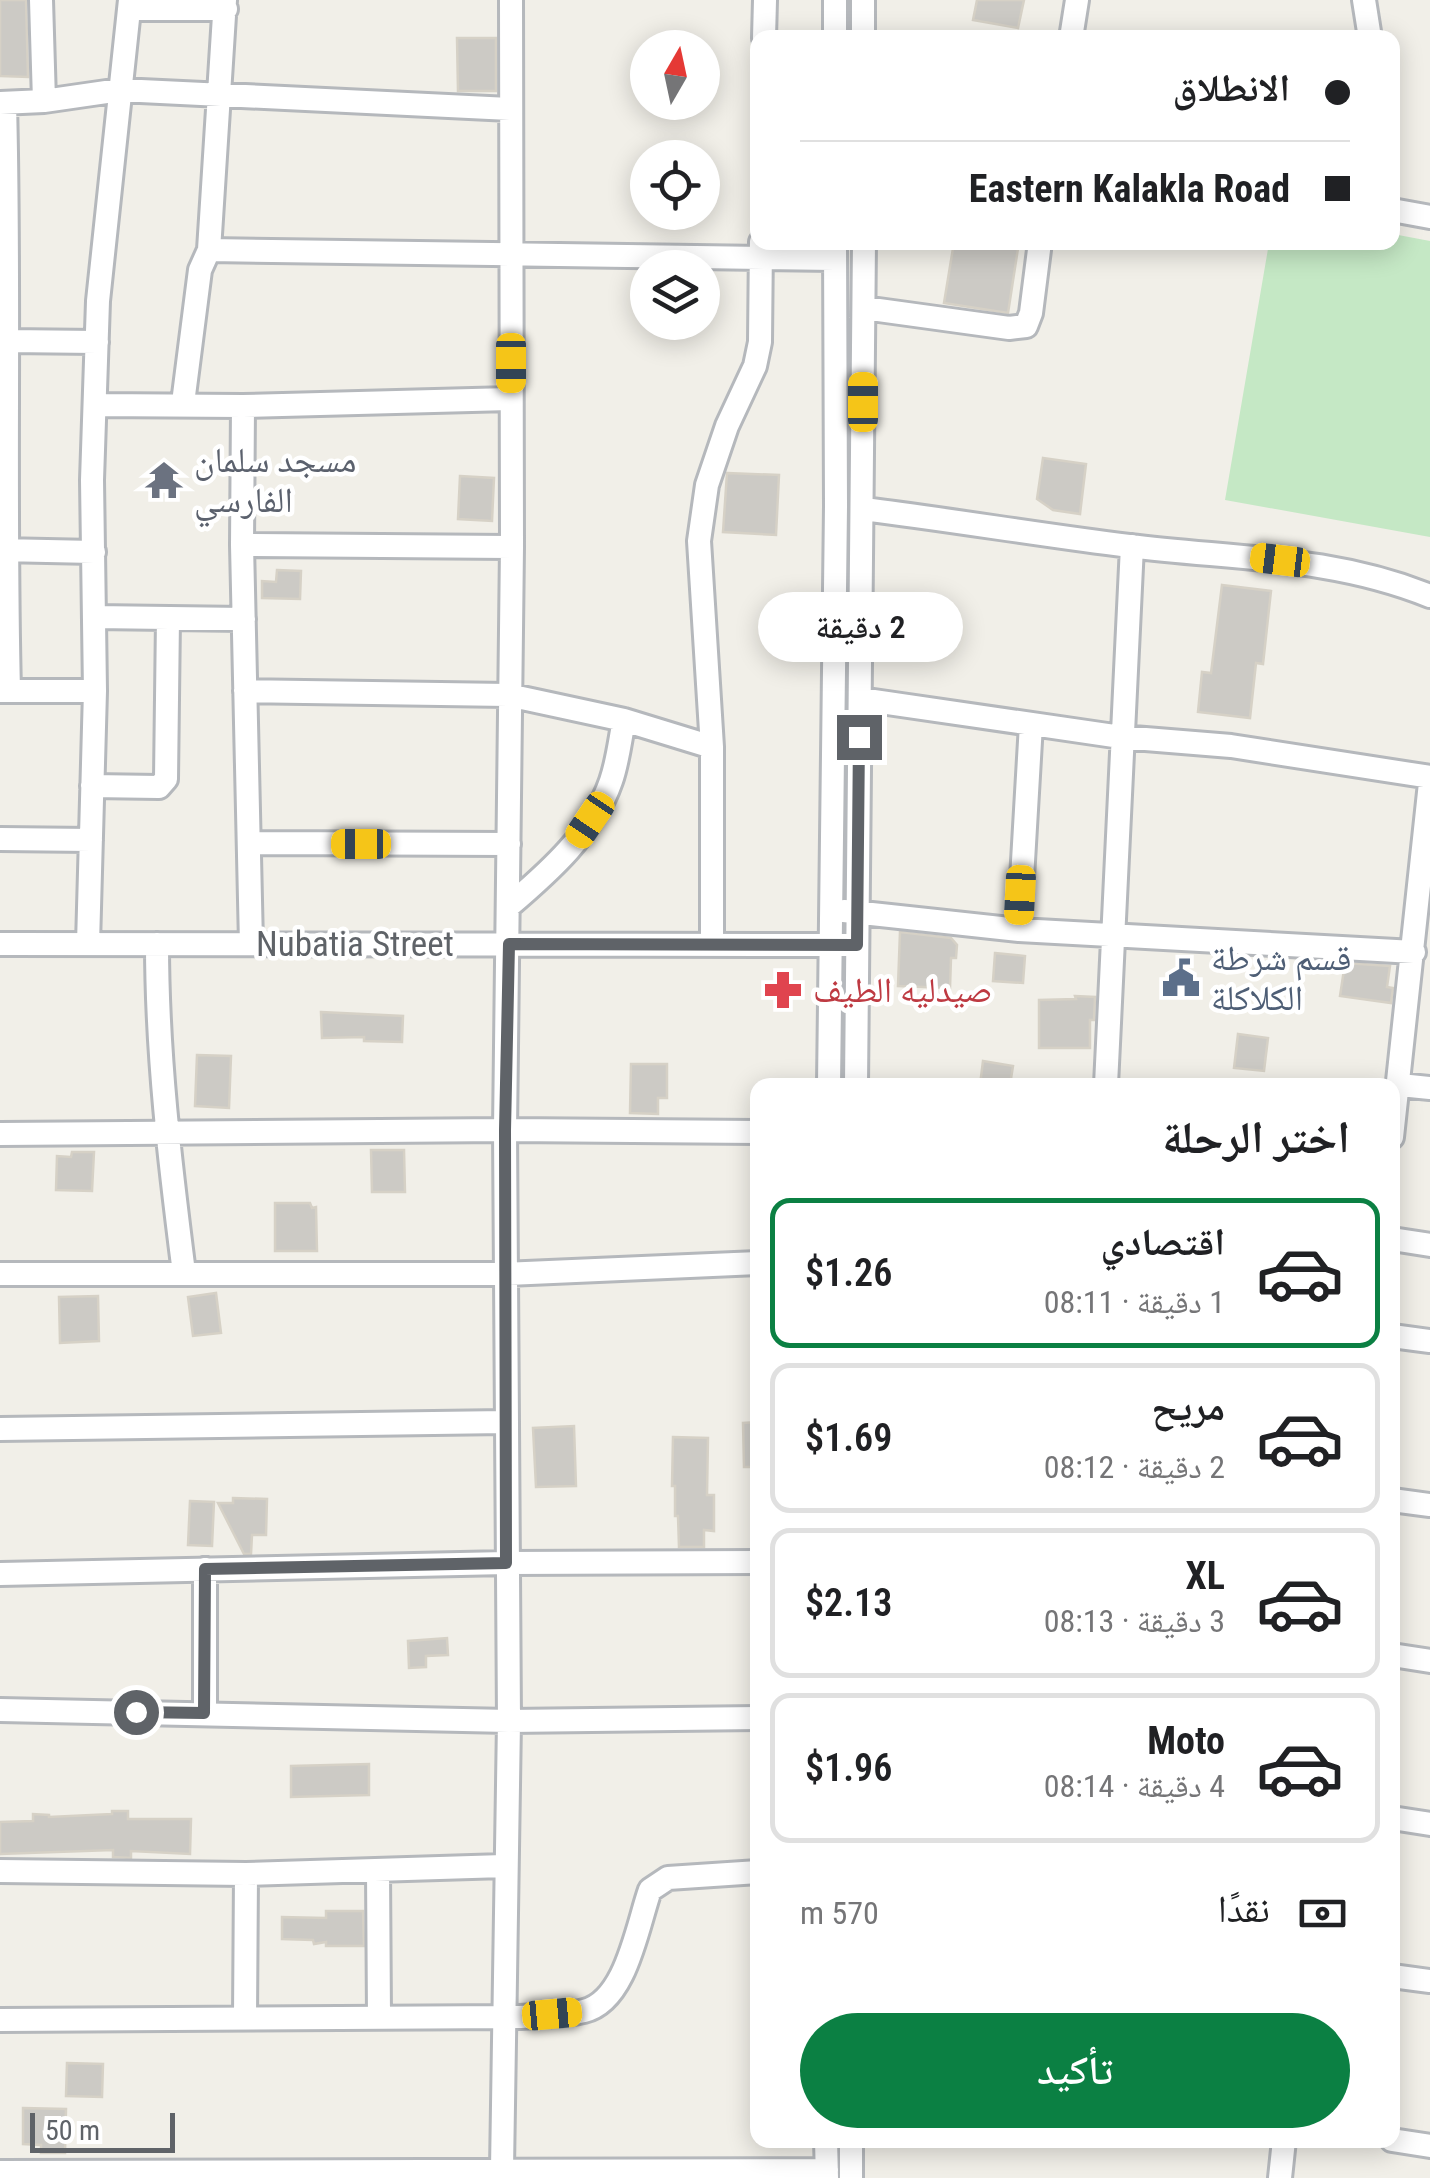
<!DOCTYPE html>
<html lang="ar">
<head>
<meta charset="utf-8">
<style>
  :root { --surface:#fff; --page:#f6f6f6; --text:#202124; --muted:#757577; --line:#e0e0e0; --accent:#0b8043 }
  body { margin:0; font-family:"Roboto Condensed","Noto Naskh Arabic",sans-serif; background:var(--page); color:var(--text); direction:rtl; height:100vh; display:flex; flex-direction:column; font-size:38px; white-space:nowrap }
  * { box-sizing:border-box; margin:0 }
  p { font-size:32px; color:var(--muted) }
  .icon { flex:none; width:55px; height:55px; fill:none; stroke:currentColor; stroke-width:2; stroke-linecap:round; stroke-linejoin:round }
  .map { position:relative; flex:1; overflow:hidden; direction:ltr }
  .side { position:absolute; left:750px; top:1078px; width:650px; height:1070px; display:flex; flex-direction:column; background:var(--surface); border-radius:20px; box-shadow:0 5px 25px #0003; direction:rtl }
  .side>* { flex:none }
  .top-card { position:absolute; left:750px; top:30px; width:650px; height:220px; border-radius:20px; box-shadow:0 5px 25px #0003; direction:rtl; display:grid; align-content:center; height:220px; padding:0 50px; background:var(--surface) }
  .needle { width:65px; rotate:9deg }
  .buttons { position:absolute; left:630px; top:30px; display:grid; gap:20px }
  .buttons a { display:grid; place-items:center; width:90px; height:90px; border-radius:50%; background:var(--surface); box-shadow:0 5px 25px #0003; font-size:50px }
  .scale { position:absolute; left:30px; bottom:25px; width:145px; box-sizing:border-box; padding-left:10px; border:5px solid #5f6368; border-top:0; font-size:28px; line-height:35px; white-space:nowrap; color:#5f6368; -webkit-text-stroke:8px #fff; paint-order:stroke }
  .end { position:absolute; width:45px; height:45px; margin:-22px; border:12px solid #5f6368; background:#fff; box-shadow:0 0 0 5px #fff }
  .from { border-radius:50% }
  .bubble { position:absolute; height:70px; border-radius:35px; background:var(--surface); box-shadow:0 5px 25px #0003; font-size:32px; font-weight:600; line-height:70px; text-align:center; direction:rtl }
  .car { position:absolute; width:30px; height:60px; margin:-30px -15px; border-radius:12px; box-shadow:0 0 8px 2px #0007; background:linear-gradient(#f5c518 24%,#345 0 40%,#f5c518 0 76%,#345 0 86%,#f5c518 0) }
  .top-card b { display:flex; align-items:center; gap:35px; height:95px; font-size:38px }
  .top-card b+b { border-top:2px solid var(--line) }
  .top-card i { width:25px; height:25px; background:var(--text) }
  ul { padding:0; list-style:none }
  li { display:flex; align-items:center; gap:30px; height:150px; margin:0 20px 15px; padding:0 30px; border:5px solid var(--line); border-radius:20px }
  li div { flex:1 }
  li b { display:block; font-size:38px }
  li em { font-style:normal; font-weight:600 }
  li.on { border-color:var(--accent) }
  li>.icon { width:90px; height:90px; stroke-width:1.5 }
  h2 { padding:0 50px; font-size:45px; line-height:120px }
  .pay { display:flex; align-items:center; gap:25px; height:110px; padding:0 50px; font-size:38px }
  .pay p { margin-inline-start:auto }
  .primary-button { display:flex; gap:20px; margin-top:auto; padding:20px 50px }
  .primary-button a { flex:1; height:115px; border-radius:60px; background:var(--accent); color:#fff; font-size:40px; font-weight:600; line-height:115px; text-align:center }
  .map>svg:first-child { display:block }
</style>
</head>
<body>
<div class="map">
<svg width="1430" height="2178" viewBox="0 0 1430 2178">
  <rect width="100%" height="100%" fill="#f1efe8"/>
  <path fill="#c5e8c5" d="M1393,234l37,7v296l-205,-37 44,-257 123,-1z"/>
  <path fill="#cccac5" stroke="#d6d1c6" stroke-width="2.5" d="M0,0h26l2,77 -28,-1z
    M977,0h47l-6,28 -45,-8z
    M457,38h39v53h-38z
    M954,242h65l-11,71 -64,-10z
    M1043,458l43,6 -6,50 -27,-4 -16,-11z
    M727,473l52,2 -3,60 -53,-3z
    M460,476l34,2 -2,43 -34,-2z
    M277,570l24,1 -1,28 -38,-1v-17l14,1z
    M1222,585l49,6 -8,73 -7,-1 -6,55 -52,-6 4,-40 9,1z
    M900,932l51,6 6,7 -1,13h-5l-1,30 -52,-2z
    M995,953l30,3 -2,27 -30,-2z
    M1345,963l45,3 -3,21 6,1 -2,15 -51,-7z
    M1075,996l20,1 -1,23h-4v28h-51v-48l37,-1z
    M321,1012l82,4 -1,26 -38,-1v-4l-42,1z
    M1238,1034l30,4 -4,33 -30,-3z
    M197,1055l34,1 -2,52 -34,-2z
    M983,1061l30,5 -3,19h-30z
    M631,1064h36v34h-9v16l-28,-1z
    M371,1150h33l1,42h-33z
    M72,1152h22l-2,39 -36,-1 1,-34 14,1z
    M275,1203h35l2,5 4,-1 1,44h-42z
    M216,1293l5,40 -28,3 -5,-39z
    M98,1296l1,45 -39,2 -1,-46z
    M758,1422v45h-14l-1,-44z
    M574,1426l2,60 -40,1 -3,-59z
    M673,1437l35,1 -1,57h7v36l-10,-1v17h-25l-1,-31h-3v-30h-3z
    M233,1498l34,1 -1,36h-14l-1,19h-7l-26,-51h15z
    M190,1501l24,1 -2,44 -24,-1z
    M447,1638l1,17 -22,1v11l-17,1 -1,-27z
    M369,1764v31l-78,2v-31z
    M112,1811h16v8h63l-1,35 -59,-3v7l-18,-1v-7l-113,4v-32l33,-1v-7l16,1v2l63,-3z
    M326,1911h37l1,35h-38v-4l-12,2 -1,-4 -31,-1v-22l44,1z
    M67,2063l36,1 -1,33 -36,-1z
    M23,2108l43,1 -1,44h-24v-8l-18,-1z"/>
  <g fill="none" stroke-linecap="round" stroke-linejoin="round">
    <g stroke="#b5b8bc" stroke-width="28">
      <path id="minor" d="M41,0l3,101
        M835,0v38
        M863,0v38
        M1364,0l6,38
        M130,9h96
        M764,38l1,-38
        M1071,38l6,-38
        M0,103l44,-2 76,-11 390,19
        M5,103c5,196 -1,391 4,588
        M1392,210l38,7
        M209,250l626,9
        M864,308l145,20 17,-2 5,-13 9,-71
        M8,341l89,1
        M183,403l17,-133 9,-20 16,-250
        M95,405l148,1 268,-7
        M243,406l-1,139 9,399
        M863,509c89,11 177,26 266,37 104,13 202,10 301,50
        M242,545l270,2
        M0,550l94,2
        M95,617l149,2
        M0,691h95
        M245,691l263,4 116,25 88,27
        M860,699l261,38 110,9 199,31
        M92,786l67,1 7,-8 2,-161
        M0,839l91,1
        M250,843l259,1
        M509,906c41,-35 84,-73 102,-125 7,-20 9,-41 13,-61
        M844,911l175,19 395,22
        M1019,930l12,-206
        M0,944l857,1
        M88,944l7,-253 -3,-211 6,-179 32,-301
        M157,944c0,111 13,219 27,329
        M712,944v-197l-13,-206 8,-56 20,-59 28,-60 5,-24 1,-100
        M829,1085l7,-579 -1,-264
        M856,1085l8,-843
        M1106,1085l26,-539
        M1400,1085l30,3
        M0,1134l505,-4 253,2
        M1392,1137l38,-354
        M1392,1239l38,6
        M0,1274h505l253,-11
        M1392,1336l38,5
        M0,1429l505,-7
        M1392,1500l38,5
        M0,1574l506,-11 252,-1
        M1392,1655l38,6
        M0,1710l509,11 249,-3
        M205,1713v-144
        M1392,1818l38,6
        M0,1871l246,3 258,-8
        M378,1871l1,146
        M1392,1976l38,5
        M245,2017l1,-143
        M0,2020l520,-3c20,-2 44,-1 64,-6 42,-10 53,-84 66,-121l18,-12 90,-6
        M826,2140l1,38
        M851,2140v38
        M1392,2140l38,6
        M502,2169l7,-448 -4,-591 7,-583 -1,-547
        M0,2172l827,-2
        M1280,2178l4,-38"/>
    </g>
    <use href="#minor" stroke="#fff" stroke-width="22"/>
  </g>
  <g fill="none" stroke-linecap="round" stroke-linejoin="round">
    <path stroke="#5f6368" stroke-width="12" d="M136,1712l68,1 1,-144 301,-6 -1,-433 4,-186 348,1 2,-208"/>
  </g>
  <defs>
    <g id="temple-bare" transform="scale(3)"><path d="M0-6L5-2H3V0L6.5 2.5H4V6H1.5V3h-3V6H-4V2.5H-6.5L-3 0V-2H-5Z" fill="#6b7280" stroke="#fff" stroke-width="2.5" paint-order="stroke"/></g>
    <g id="civic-bare" transform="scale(3)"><path d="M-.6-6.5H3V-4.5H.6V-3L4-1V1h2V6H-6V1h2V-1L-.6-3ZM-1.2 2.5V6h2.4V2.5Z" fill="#5c6f8a" stroke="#fff" stroke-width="2.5" paint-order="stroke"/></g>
    <g id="pharmacy-bare" transform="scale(3)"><path d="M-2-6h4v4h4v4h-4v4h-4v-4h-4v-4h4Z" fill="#e0444e" stroke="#fff" stroke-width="2.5" paint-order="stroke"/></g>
  </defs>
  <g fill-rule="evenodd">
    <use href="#temple-bare" x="164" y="480"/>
    <use href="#civic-bare" x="1181" y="978"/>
    <use href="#pharmacy-bare" x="783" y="990"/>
  </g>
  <g text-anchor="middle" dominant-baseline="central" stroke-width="9" stroke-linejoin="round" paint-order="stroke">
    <g font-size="35" fill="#5b616d" stroke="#fff" text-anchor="start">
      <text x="194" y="460">مسجد سلمان<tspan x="194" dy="40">الفارسي</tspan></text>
    </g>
    <g font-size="35" fill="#5f6368" stroke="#fff">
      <text x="355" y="944">Nubatia Street</text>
    </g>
    <g font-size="35" fill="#4e5e75" stroke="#fff" text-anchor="start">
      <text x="1211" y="958">قسم شرطة<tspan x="1211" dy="40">الكلاكلة</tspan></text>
    </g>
    <g font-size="35" fill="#be3a42" stroke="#fff" text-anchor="start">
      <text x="813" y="990">صيدليه الطيف</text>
    </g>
  </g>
</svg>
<div class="buttons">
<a><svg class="needle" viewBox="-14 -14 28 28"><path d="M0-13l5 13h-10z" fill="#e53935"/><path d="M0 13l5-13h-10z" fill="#757577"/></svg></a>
<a><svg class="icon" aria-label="locate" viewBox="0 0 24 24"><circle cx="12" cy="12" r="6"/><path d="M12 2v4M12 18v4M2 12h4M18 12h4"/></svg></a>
<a><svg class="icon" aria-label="layers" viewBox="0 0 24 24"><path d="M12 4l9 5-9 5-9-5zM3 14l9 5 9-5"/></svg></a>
</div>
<div class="scale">50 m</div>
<i class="end from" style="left:136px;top:1712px"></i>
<i class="end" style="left:859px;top:737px"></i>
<div class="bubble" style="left:758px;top:592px;width:205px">2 دقيقة</div>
<i class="car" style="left:511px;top:363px;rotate:180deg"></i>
<i class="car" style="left:863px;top:402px;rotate:0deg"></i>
<i class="car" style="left:1280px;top:560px;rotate:277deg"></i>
<i class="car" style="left:590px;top:820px;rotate:214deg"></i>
<i class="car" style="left:361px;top:844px;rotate:270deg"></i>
<i class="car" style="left:1020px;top:895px;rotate:183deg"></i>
<i class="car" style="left:552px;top:2014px;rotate:85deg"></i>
<div class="top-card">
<b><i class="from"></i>الانطلاق</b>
<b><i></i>Eastern Kalakla Road</b>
</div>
<section class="side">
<h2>اختر الرحلة</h2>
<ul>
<li class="on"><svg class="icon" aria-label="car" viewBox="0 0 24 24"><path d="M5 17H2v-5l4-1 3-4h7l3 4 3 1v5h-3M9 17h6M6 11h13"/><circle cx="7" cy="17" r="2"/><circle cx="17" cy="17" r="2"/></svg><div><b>اقتصادي</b><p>1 دقيقة · 08:11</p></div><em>$1.26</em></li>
<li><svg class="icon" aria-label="car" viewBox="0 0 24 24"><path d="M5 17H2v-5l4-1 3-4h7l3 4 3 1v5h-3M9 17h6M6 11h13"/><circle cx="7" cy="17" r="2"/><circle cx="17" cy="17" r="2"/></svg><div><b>مريح</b><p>2 دقيقة · 08:12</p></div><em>$1.69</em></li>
<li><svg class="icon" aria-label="car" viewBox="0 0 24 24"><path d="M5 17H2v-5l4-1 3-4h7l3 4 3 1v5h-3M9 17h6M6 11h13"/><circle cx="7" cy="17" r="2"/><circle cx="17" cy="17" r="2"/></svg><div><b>XL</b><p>3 دقيقة · 08:13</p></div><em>$2.13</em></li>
<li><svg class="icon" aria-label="car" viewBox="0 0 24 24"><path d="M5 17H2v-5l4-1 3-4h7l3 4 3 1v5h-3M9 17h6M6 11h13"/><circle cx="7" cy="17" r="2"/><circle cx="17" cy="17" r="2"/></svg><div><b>Moto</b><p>4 دقيقة · 08:14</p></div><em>$1.96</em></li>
</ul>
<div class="pay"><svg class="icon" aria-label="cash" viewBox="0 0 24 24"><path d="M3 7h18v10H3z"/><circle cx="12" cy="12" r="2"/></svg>نقدًا<p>570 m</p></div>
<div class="primary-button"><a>تأكيد</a></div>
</section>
</div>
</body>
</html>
